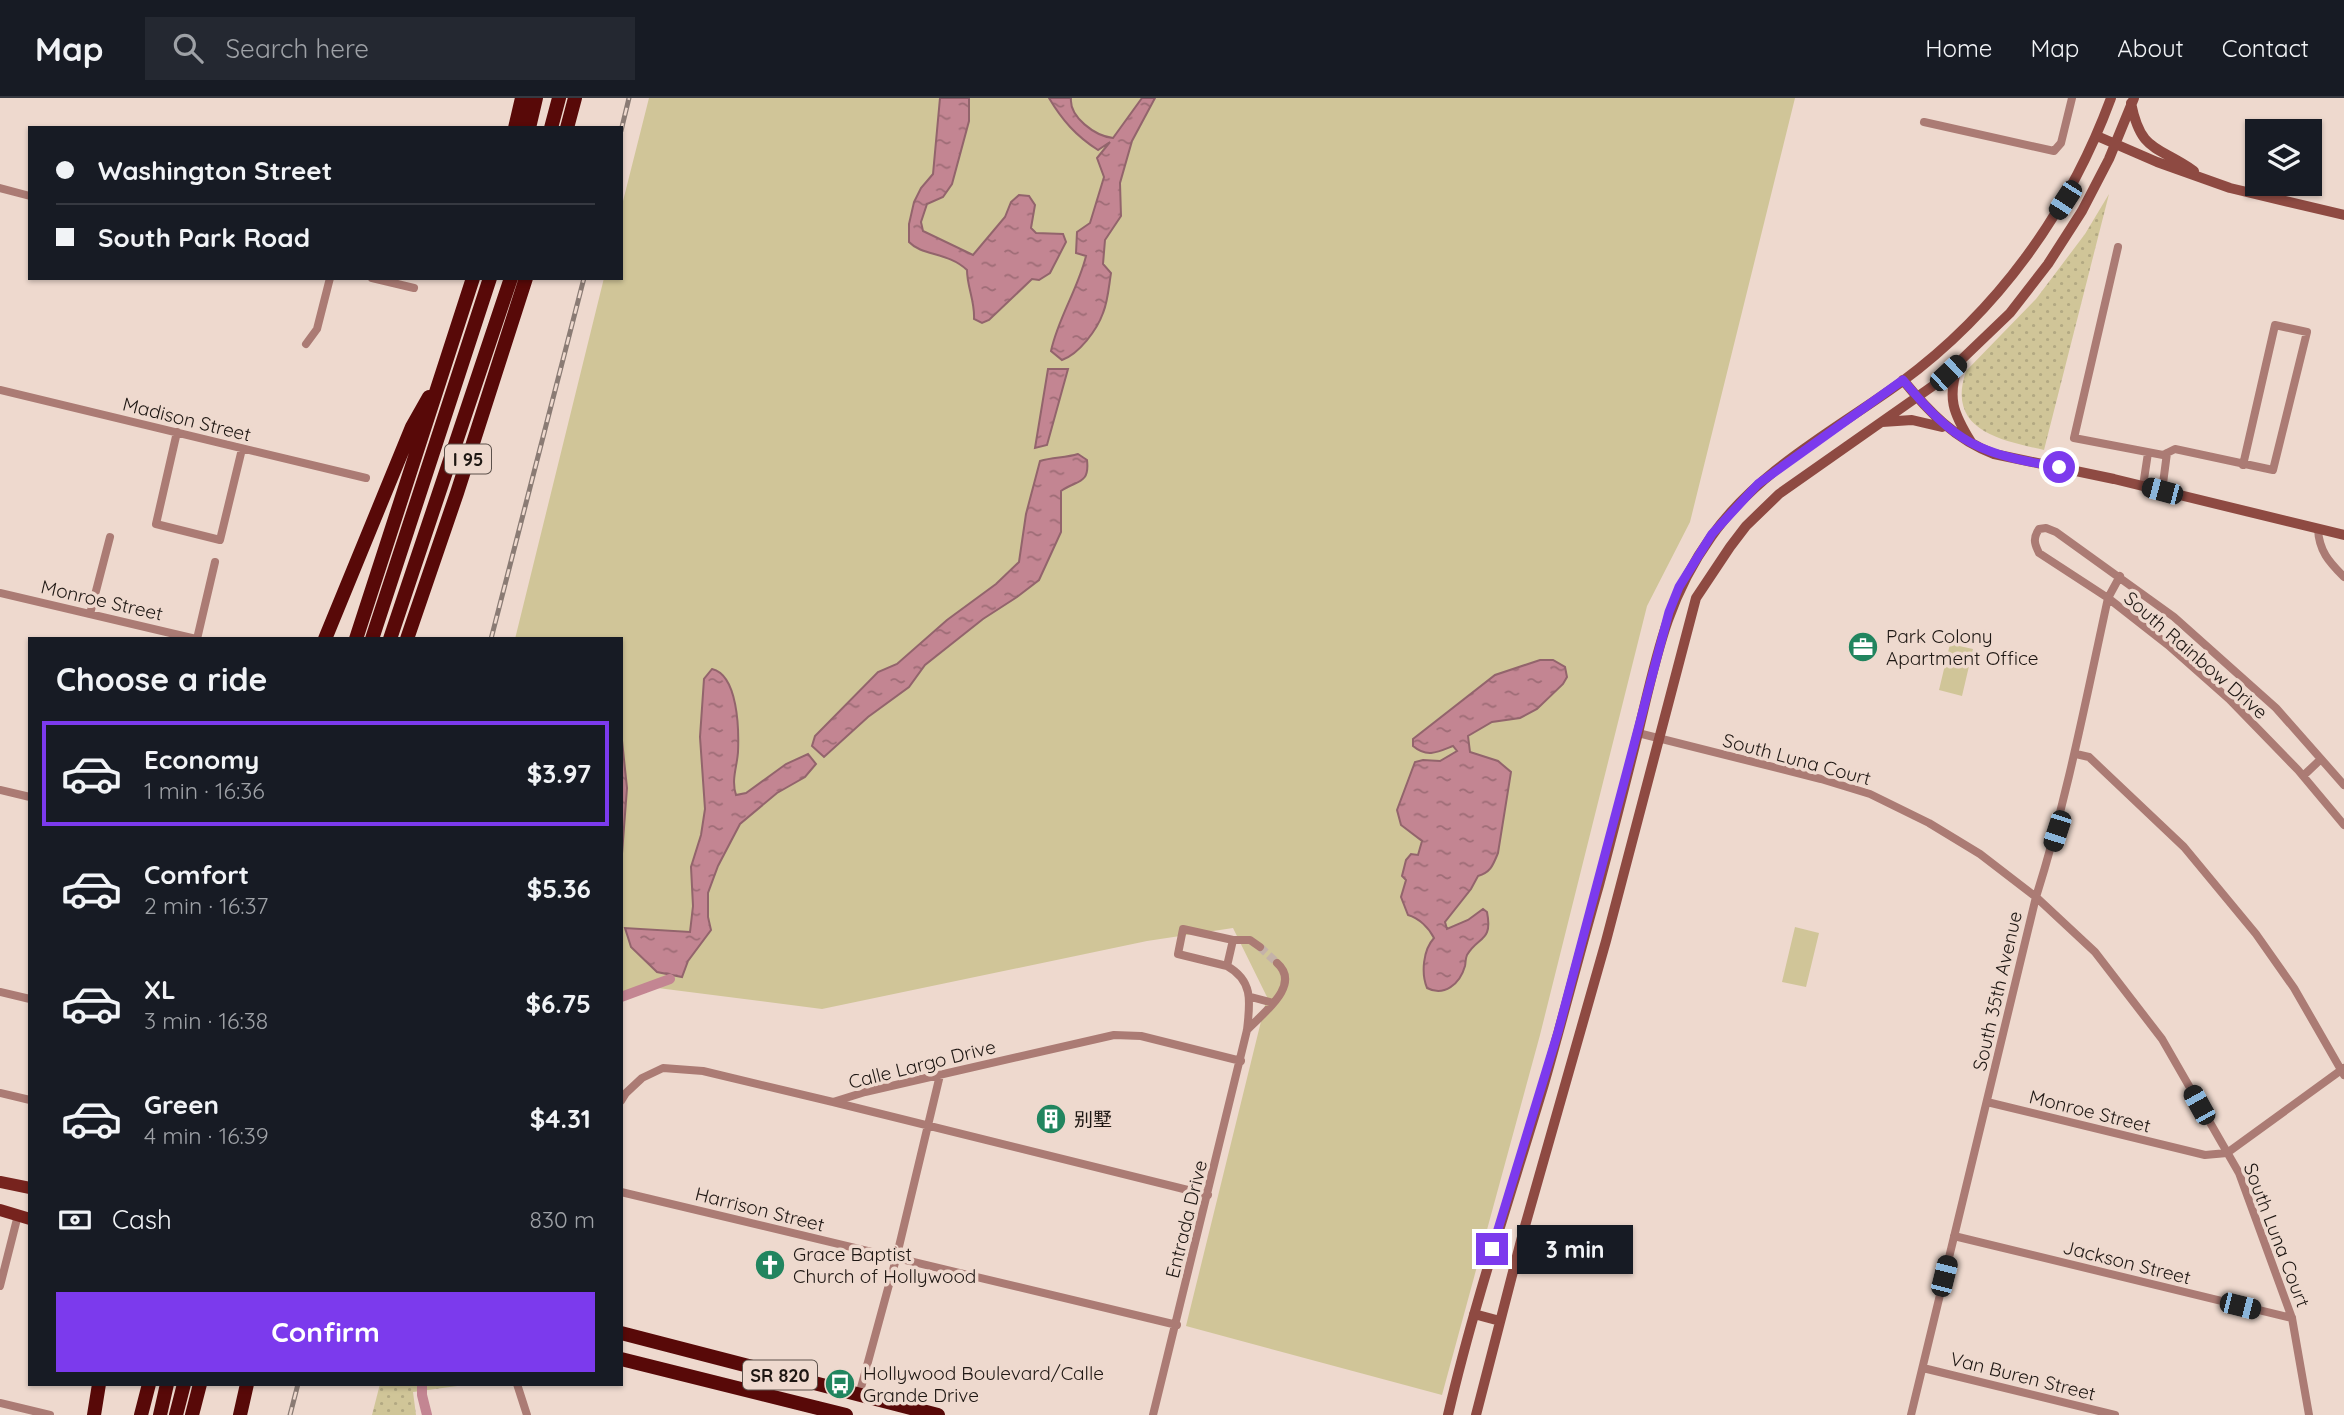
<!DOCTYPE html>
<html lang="en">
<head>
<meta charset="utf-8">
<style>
  :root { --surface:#171b24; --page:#242831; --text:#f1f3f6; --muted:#9ea1a6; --line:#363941; --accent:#7c3aed }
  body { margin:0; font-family:Quicksand,"Noto Sans SC",sans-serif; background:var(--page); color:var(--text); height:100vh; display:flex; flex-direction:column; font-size:26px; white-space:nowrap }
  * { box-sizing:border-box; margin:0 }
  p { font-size:23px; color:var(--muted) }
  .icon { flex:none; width:38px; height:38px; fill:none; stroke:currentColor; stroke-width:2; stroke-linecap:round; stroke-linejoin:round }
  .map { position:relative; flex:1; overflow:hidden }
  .sheet { position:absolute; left:28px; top:539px; width:595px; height:749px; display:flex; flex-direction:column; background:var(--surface); border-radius:0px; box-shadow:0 2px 5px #0004 }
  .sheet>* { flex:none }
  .guide { position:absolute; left:28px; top:28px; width:595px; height:154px; border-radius:0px; box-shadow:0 2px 5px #0004; display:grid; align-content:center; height:154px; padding:0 28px; background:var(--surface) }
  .tools { position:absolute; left:2245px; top:21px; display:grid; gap:14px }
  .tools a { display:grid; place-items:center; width:77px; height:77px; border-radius:0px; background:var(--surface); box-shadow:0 2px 5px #0004; font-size:35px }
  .end { position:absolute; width:32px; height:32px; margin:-16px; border:9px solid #7c3aed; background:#fff; box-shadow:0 0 0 4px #fff }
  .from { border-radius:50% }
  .bubble { position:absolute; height:49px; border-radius:0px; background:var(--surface); box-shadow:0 2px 5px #0004; font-size:23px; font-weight:800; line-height:49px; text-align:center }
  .car { position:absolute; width:21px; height:42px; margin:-21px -10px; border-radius:9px; box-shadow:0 0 5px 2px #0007; background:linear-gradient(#222 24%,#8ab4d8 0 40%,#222 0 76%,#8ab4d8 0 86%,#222 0) }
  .guide b { display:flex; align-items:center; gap:24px; height:66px; font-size:26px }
  .guide b+b { border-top:2px solid var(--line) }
  .guide i { width:18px; height:18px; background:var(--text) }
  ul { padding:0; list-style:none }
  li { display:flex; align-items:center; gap:21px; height:105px; margin:0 14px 10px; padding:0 14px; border:4px solid transparent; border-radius:0px }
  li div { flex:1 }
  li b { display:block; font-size:26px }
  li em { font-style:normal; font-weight:800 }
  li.on { border-color:var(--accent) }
  li>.icon { width:63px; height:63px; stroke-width:1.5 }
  h2 { padding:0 28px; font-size:32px; line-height:84px }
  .pay { display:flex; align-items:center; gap:18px; height:77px; padding:0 28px; font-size:26px }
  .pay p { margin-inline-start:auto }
  .button { display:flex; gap:14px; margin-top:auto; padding:14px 28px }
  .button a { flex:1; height:80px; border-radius:0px; background:var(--accent); color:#fff; font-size:28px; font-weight:800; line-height:80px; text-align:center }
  header { display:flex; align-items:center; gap:42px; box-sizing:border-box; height:98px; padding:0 35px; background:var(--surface); border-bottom:2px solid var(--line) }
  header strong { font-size:33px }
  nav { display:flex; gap:38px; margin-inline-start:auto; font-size:24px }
  .search { width:490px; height:63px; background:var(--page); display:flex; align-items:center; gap:18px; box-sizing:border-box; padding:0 24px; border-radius:0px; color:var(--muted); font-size:26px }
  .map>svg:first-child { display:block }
</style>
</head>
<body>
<header>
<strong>Map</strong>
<div class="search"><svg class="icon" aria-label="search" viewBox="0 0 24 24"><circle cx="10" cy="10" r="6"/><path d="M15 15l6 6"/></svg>Search here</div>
<nav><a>Home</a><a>Map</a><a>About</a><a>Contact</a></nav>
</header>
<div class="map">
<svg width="2344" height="1317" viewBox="0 0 2344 1317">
  <defs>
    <pattern id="park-dots" width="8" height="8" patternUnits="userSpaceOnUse" patternTransform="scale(1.75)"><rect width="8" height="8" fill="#d0c598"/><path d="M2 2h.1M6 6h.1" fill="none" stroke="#b2a882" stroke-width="1.8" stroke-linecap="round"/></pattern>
    <pattern id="water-ripples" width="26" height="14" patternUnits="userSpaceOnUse" patternTransform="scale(1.75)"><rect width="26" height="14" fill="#c38592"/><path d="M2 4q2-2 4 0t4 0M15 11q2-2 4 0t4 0" fill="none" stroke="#9e6c76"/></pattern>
  </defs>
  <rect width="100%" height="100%" fill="#eed9ce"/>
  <path fill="#d0c598" d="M649,0h1146l-105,424 -43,84 -107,429 -98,360 -256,-69 81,-329 -34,-69 -86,13 -325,68 -180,-23 -21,16v-363h-106l89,-361h17v-69z
    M1950,546l23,5 -11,47 -23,-6z
    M1795,829l24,6 -13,54 -24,-5z"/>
  <path fill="url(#park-dots)" d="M2109,96l-65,256c-45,-10 -98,-20 -78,-79l70,-72 49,-65z
    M380,1286h92l-59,8 3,23h-44z"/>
  <path fill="url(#water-ripples)" stroke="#92646c" stroke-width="2" d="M940,0h29v23l-17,63 -9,13 -16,7 -6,18 2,9 50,24 32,-38 6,-15 8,-7 10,1 6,9 -4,23 5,5 27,1 3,8 -16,31 -11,7 -7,-1 -43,41 -7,3 -8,-4c1,-18 -7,-32 -7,-49 -19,-18 -45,-14 -58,-28v-18l5,-22 7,-14 12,-14z
    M1049,0h22c-2,19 24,38 42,40l29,-40h13l-23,43 -12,42 1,33 -16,24 -2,24 8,9c-2,12 -3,28 -8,40 -6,17 -24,41 -41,47l-11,-9c7,-33 27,-62 35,-95l-10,-3 1,-21 13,-9 14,-46 -7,-19 13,-16 -12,8c-22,-14 -36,-30 -49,-52z
    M1048,271h20l-21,76 -12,3z
    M1078,356l9,6c3,25 -11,20 -26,31v41l-22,48 -22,17 -34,22 -58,46 -16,22 -41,30 -44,40 -12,-11 3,-10 63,-64 19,-8 50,-44 49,-36 23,-22 7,-48 14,-53c13,-4 25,-3 38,-7z
    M1540,562h13l12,7 2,10 -4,7 -26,25 -17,9 -28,4 -24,14 2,16 28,9 13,11 -13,81c-5,12 -7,19 -20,23l-7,13 -26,33 2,7 21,-9 15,-11 4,3c6,30 -9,24 -20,43 -2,5 -1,6 -2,11 -5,18 -21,31 -38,22 -6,-15 -4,-38 7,-50 -5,-10 -15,-20 -26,-23l-7,-18 5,-17 -4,-4 4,-16 5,-6 7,1 4,-14 -21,-16 -4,-15 18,-48 8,-2 17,1 17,-10 -4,-5c-15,6 -26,12 -40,0v-7l82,-64z
    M712,571c26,6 27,60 26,83 -1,15 -7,28 -2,43l10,-2 40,-29 22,-10 8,10 -11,13 -28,16 -37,31 -22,42 -10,27v24l3,13 -23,31 -6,16 -25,-5 -26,-25 -6,-19 65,4 3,-26 -2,-39 10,-32 4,-26 -5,-72 4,-58z
    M621,633l6,57 -6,79z"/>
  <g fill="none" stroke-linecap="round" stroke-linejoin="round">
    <path stroke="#c38592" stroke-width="10" d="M621,899l49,-18
      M422,1286v11l5,20"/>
    <path stroke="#c4b2a9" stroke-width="8" stroke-dasharray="8 4" stroke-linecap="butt" d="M1260,849l17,16"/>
    <path stroke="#ab7b74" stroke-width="8" d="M1924,24l130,29 7,-8 11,-45
      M0,90l30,8
      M2118,149l-44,191 89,17 12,-6 98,21 34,-138 -32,-7 -32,140
      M372,180l42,10
      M306,246l11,-15 13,-51
      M0,292l366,88
      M177,334l-21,92 64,16 22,-91
      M2143,388l5,-33
      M2162,393l5,-38
      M2318,431c1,22 11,33 26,48
      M0,495l196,46
      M90,516l20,-77
      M197,541l18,-77
      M1638,635l183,46 49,15 59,29 51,31 56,43 59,55 67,87 77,134 53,145 17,97
      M2076,656l13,3 95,90 72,87 38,54 50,87
      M2303,678l18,-17
      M2344,687l-68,-77 -102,-91 -118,-85 -10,-4 -7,1c-6,9 -5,14 0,24l69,45 60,47 61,54 69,71 46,55
      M0,692l30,7
      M1233,842l-6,26 -49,-12 5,-25 50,11h17l10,7
      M0,894l30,7
      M1251,899l22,6
      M1247,932c16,-17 55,-45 30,-67
      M0,995l30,7
      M621,1003l5,-8 16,-15 21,-10 40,3 130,31 32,-10 249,-57 27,1 100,25
      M833,1004l375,93
      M1987,1004l218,53 22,-2 117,-85
      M621,1094l556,133
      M1954,1138l338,82
      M0,1188l18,-71
      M1923,1270l192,47
      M517,1286l10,31
      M859,1297l37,-136 44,-184
      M0,1305l50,12
      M1153,1317l94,-385c3,-27 7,-49 -20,-64
      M1911,1317l125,-518c31,-98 50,-198 72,-299l12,-22"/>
    <path stroke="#8e4a42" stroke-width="10" d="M2131,5c10,50 26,42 63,68
      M2097,38l60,26 73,26 114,27
      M1958,267c-11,33 -5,48 13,77
      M1903,282c26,32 52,59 91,74l120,25 230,56
      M1882,324l30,-2 30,7
      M1474,1216l26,7
      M1448,1317c26,-112 63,-221 96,-331 19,-66 36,-133 55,-199 14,-52 27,-104 40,-156 17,-71 28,-131 72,-192 47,-67 124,-107 189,-154 98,-72 169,-171 211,-285
      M1476,1317l47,-182 83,-292 90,-343 34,-51 16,-21 33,-32 158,-111 73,-70 38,-49 34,-53 27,-52 25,-61"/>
    <path stroke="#77231e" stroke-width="12" d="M0,1084l30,6
      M0,1112l30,9"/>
    <path stroke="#580908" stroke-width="14" d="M515,30l7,-30
      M529,30l7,-30
      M551,30l8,-30
      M567,30l8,-30
      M325,541l87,-212 17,-30
      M356,541l117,-361
      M372,541l118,-361
      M390,541l121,-361
      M407,541l50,-146 69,-215
      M621,1235l317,82
      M621,1261l225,56
      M94,1317l5,-31
      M141,1317l8,-31
      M160,1317l7,-31
      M176,1317l8,-31
      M192,1317l8,-31
      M240,1317l7,-31"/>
    <g stroke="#8a7b74" stroke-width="5">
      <path id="rail" d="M621,33l8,-33
        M491,541l93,-361
        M290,1317l8,-31"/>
    </g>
    <use href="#rail" stroke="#eed9ce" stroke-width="2.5" stroke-dasharray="8" stroke-linecap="butt"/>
  </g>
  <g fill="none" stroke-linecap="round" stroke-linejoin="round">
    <path stroke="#7c3aed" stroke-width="9" d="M1492,1151l66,-217 111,-420 10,-25 33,-53 46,-50 145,-104c53,64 76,74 156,87"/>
  </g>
  <defs>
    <g id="office-disc" transform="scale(1.575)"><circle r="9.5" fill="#21855f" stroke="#eed9ce"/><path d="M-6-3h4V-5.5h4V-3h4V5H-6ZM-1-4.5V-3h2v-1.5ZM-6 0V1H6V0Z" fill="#fff"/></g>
    <g id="building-disc" transform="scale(1.575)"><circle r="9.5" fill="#21855f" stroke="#eed9ce"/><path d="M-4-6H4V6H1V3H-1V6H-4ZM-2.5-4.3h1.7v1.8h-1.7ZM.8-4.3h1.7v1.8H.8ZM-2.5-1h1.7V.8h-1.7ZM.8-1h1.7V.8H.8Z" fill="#fff"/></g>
    <g id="church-disc" transform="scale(1.575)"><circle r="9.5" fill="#21855f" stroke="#eed9ce"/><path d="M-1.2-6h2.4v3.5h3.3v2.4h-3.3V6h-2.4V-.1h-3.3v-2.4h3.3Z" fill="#fff"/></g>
    <g id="bus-disc" transform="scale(1.575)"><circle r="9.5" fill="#21855f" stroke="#eed9ce"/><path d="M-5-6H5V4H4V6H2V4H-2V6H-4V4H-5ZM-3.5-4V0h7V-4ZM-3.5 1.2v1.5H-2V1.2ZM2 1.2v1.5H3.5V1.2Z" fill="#fff"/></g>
  </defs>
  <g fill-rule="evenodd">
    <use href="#office-disc" x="1863" y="549"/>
    <use href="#building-disc" x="1051" y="1021"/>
    <use href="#church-disc" x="770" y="1167"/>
    <use href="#bus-disc" x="840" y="1286"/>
  </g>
  <g text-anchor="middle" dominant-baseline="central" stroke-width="7" stroke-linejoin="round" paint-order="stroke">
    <g fill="#eed9ce" stroke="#5c514b" stroke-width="2">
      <rect x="445" y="346.5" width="46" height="29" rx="5"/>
      <rect x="743" y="1262.5" width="74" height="29" rx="5"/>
    </g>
    <g font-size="18" font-weight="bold" fill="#1e1713">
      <text x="468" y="361">I 95</text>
      <text x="780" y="1277">SR 820</text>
    </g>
    <g font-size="19" fill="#1e1713" stroke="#eed9ce">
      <text transform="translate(187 321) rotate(14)">Madison Street</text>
      <text transform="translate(102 502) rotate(13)">Monroe Street</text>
      <text transform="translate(2196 557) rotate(41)">South Rainbow Drive</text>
      <text transform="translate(1797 661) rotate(15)">South Luna Court</text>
      <text transform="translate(1997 893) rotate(-77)">South 35th Avenue</text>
      <text transform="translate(922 966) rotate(-14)">Calle Largo Drive</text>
      <text transform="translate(2090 1013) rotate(14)">Monroe Street</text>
      <text transform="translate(760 1111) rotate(14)">Harrison Street</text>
      <text transform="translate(1186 1121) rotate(-76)">Entrada Drive</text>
      <text transform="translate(2277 1137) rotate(69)">South Luna Court</text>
      <text transform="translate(2127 1164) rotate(14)">Jackson Street</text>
      <text transform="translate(2023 1278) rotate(14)">Van Buren Street</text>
    </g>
    <g font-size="19" fill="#1e1713" stroke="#eed9ce" text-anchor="start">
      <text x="1886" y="538">Park Colony<tspan x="1886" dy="22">Apartment Office</tspan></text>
      <text x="1074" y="1021">别墅</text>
      <text x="793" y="1156">Grace Baptist<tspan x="793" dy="22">Church of Hollywood</tspan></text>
      <text x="863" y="1275">Hollywood Boulevard/Calle<tspan x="863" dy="22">Grande Drive</tspan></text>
    </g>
  </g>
</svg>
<div class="tools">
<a><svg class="icon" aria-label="layers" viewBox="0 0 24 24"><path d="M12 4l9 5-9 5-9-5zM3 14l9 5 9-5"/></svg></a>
</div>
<i class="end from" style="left:2059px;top:369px"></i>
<i class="end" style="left:1492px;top:1151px"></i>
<div class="bubble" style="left:1517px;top:1127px;width:116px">3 min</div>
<i class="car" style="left:2065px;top:102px;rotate:213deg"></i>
<i class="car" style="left:1948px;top:275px;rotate:47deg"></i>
<i class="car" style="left:2162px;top:393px;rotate:285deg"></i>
<i class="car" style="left:2057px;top:733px;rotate:198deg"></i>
<i class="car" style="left:2199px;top:1007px;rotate:331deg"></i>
<i class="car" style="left:1944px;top:1178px;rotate:14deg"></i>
<i class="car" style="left:2240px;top:1208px;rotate:104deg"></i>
<div class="guide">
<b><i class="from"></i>Washington Street</b>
<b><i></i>South Park Road</b>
</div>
<section class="sheet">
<h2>Choose a ride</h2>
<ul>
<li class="on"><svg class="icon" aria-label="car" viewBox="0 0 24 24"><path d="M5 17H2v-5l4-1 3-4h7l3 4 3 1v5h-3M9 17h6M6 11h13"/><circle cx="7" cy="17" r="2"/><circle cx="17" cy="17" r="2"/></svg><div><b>Economy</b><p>1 min · 16:36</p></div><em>$3.97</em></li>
<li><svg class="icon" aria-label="car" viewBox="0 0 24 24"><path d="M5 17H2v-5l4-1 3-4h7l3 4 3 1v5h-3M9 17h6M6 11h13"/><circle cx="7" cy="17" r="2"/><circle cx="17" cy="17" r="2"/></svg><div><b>Comfort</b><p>2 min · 16:37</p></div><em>$5.36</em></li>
<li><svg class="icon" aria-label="car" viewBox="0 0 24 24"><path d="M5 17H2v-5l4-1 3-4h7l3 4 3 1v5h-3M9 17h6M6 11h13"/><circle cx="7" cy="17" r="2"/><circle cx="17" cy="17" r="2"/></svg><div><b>XL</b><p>3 min · 16:38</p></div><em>$6.75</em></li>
<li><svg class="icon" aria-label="car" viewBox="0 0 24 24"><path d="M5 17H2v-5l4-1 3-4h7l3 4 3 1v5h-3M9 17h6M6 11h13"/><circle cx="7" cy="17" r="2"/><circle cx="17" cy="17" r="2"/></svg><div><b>Green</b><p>4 min · 16:39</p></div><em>$4.31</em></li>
</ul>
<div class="pay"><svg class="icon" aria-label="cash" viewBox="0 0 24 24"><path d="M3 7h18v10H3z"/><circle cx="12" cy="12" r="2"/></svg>Cash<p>830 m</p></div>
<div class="button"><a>Confirm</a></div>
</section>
</div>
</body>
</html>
